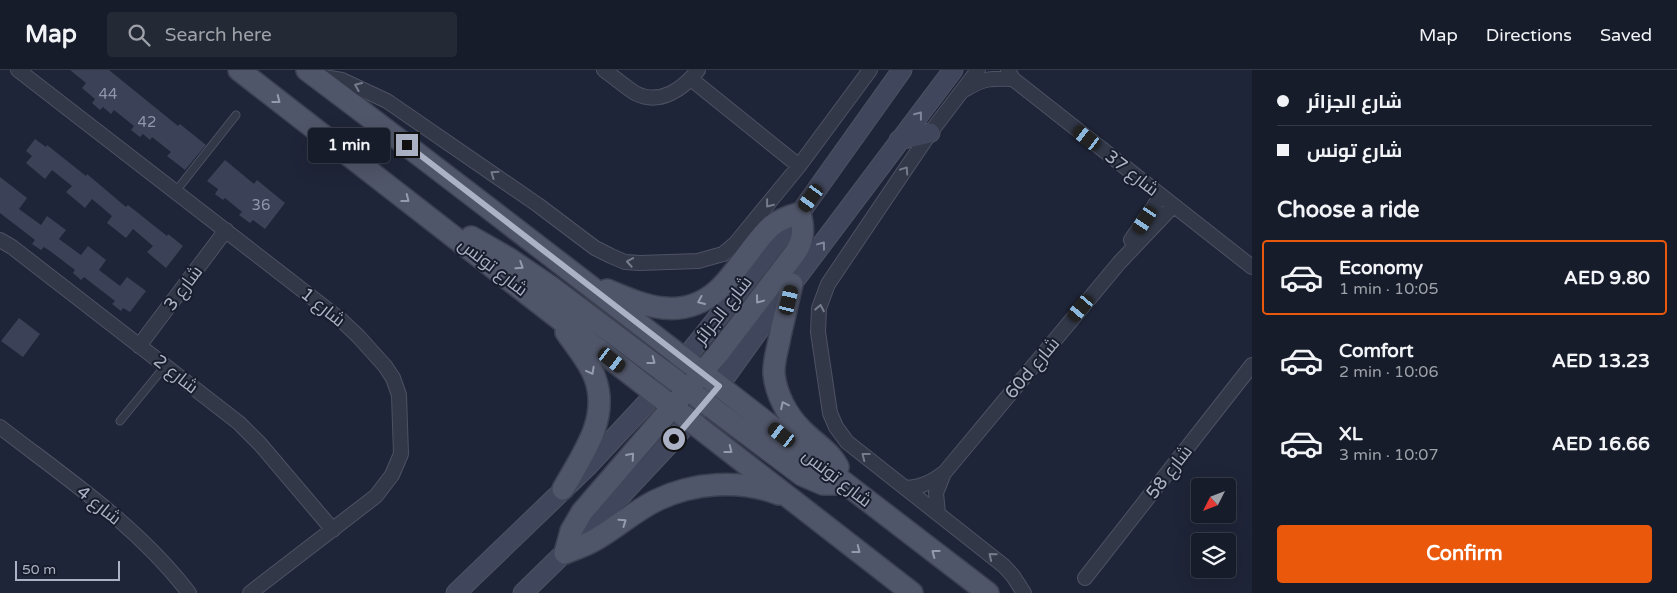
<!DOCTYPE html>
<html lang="en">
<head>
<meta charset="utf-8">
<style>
  :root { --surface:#171c2a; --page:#242936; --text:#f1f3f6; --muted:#9ea1a8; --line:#363a47; --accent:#ea580c }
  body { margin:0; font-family:"Varela Round",Cairo,sans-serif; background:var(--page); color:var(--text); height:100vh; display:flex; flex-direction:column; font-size:19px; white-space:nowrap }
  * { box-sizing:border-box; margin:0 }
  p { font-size:16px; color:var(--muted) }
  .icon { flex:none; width:28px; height:28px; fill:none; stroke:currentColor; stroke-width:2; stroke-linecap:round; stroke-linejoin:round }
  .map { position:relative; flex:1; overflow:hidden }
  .side { display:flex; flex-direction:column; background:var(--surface); width:425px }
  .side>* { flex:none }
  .banner { display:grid; align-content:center; height:110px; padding:0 25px; background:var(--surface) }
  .needle { width:32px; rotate:228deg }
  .fabs { position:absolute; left:1191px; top:408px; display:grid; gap:10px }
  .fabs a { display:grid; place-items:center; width:45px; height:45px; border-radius:5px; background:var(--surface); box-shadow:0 5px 20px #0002,0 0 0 1px var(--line); font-size:25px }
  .scale { position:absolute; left:15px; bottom:12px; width:105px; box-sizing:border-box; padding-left:5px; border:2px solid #acb2c5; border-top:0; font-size:14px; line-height:18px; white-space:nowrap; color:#acb2c5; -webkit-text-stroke:4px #181d2d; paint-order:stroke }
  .end { position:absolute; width:22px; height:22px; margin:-11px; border:6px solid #acb2c5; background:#111; box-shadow:0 0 0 2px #111 }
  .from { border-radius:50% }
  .bubble { position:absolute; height:35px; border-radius:5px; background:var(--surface); box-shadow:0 5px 20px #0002,0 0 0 1px var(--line); font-size:16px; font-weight:700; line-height:35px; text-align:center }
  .car { position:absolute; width:15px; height:30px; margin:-15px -8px; border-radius:6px; box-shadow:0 0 4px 1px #0007; background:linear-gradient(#222 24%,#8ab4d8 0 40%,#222 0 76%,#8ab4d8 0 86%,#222 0) }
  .banner b { display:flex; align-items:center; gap:18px; height:48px; font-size:19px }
  .banner b+b { border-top:1px solid var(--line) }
  .banner i { width:12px; height:12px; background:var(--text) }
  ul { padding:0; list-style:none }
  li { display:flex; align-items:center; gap:15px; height:75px; margin:0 10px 8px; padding:0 15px; border:2px solid transparent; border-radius:5px }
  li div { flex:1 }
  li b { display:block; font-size:19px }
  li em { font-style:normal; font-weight:700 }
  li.selected { border-color:var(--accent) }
  li>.icon { width:45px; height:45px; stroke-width:1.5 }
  h2 { padding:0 25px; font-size:22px; line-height:60px }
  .primary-button { display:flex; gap:10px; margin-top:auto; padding:10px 25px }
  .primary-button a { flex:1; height:58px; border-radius:5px; background:var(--accent); color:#fff; font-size:20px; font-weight:700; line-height:58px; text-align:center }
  header { display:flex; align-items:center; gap:30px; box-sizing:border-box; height:70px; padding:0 25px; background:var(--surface); border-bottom:1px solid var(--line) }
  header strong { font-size:24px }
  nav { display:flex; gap:28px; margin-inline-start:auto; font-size:18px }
  .search { width:350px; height:45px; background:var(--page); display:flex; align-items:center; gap:12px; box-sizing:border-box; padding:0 18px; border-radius:5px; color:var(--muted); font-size:19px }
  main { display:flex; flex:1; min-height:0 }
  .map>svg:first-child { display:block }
</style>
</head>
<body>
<header>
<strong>Map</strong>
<div class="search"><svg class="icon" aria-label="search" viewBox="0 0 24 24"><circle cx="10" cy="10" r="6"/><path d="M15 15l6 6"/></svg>Search here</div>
<nav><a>Map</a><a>Directions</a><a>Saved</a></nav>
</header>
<main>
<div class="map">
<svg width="1252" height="523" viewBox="0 0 1252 523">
  <rect width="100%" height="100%" fill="#1f2538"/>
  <path fill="#3b4258" d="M70,0h39l69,56 2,-2 26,21 -21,25 -18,-14 4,-4 -19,-15 -2,3 -7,-6 -3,3 -9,-7 3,-4 -20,-16 -3,4 -8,-7 -3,3 -8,-7 3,-4 -13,-11 4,-5z
    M35,69l11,8 1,-2 39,31 1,-2 39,33 2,-2 39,31 1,-2 15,12 -17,22 -19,-16 6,-6 -20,-17 -7,9 -19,-15 5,-7 -20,-17 -7,9 -19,-16 6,-6 -20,-16 -7,9 -19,-16 6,-7 -6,-5z
    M225,90l29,24 3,-4 28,23 -20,26 -12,-9 -3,3 -11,-8 3,-3 -17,-14 -2,2 -8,-6 3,-5 -11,-8z
    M0,107l27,21 -8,11 22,16 6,-9 19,14 -7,9 22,16 7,-9 18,14 -7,10 21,16 7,-9 19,14 -16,21 -7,-4 -2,3 -9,-7 3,-3 -31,-24 -3,3 -8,-7 2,-3 -25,-19 -6,-4 -3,3 -9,-6 3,-4 -35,-27z
    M19,248l21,16 -17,23 -22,-16z"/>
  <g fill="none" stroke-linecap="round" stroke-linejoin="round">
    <g stroke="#4d5263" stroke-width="9">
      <path id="service" d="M176,121l60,-76
        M120,351l45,-55"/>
    </g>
    <g stroke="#4d5263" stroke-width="16">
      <path id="minor" d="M18,0l323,250 17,16 27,30 8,12 6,17 2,59 -9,21 -16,21 -126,97
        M604,0c10,7 20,16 31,23 25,13 48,-4 63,-23
        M978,0l-48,63 -102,151 -9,24 -1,24 12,81 6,14 11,15 157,124 9,10 11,17
        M1008,0l5,9 239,188
        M318,6l24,4 45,21 151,104 57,43 16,8 14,6 15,1 58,-2 25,-7 12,-10 64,-78 71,-96
        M691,9l108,87
        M966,19c18,-11 26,-11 47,-10
        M0,170l12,7 227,176 21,21 73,86
        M1131,170l30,-44
        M139,276l87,-116
        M0,357c66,51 138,99 189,166
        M906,418c16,-1 26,-6 39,-16l174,-209 54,-57
        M938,443l-2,-20 8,-20
        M1085,508l167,-213"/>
    </g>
    <g stroke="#4d5263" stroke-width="21">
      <path id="secondary" d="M899,70l31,-7
        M456,523l131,-126 68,-73 44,-53 101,-128 102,-143
        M523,523l79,-77 72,-77 45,-53 73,-102 161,-214"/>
    </g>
    <g stroke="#3c4152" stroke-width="24">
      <path id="primary" d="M239,0l673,523
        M307,0c229,172 453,349 681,523
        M471,167l37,21 43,29 251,188 21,9h22
        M792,214c-4,17 -8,35 -12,52 -2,12 -7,26 -6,38 2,20 13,41 27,55 12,13 29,22 37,38
        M563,419c19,-34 47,-70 32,-111 -6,-17 -19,-31 -29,-46
        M565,483l6,-22 11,-19 135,-157 78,-102c9,-13 9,-24 5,-40 -29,8 -33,16 -50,38 -10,13 -20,28 -32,39 -36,32 -73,16 -111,0
        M565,483c10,-4 19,-7 28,-12 22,-12 40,-29 62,-40 38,-19 85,-22 124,-7"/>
    </g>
    <use href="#service" stroke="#323848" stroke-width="7"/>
    <use href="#minor" stroke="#323848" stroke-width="14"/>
    <use href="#secondary" stroke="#40465c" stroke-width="19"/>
    <use href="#primary" stroke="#505669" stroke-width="21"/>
  </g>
  <defs><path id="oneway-chevron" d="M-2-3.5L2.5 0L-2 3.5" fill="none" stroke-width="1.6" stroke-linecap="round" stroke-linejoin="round" transform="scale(1.25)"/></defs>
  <g stroke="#757b8d">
    <use href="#oneway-chevron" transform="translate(358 16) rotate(-157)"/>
    <use href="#oneway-chevron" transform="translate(905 100) rotate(-56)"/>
    <use href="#oneway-chevron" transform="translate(494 104) rotate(-145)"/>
    <use href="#oneway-chevron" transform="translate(769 134) rotate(129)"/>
    <use href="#oneway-chevron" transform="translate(630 192) rotate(-170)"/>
    <use href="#oneway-chevron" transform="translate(820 238) rotate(-79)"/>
    <use href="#oneway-chevron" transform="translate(865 386) rotate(-142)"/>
    <use href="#oneway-chevron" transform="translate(992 486) rotate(-141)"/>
  </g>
  <g stroke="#959bae">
    <use href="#oneway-chevron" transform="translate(277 30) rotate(38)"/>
    <use href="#oneway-chevron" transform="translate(406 129) rotate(38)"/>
    <use href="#oneway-chevron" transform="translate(520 196) rotate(33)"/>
    <use href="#oneway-chevron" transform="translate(759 230) rotate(127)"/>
    <use href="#oneway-chevron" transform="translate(701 231) rotate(156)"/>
    <use href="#oneway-chevron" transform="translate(652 291) rotate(37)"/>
    <use href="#oneway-chevron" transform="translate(591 301) rotate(62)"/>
    <use href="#oneway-chevron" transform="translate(784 335) rotate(-116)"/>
    <use href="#oneway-chevron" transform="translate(729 380) rotate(38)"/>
    <use href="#oneway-chevron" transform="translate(631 386) rotate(-49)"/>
    <use href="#oneway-chevron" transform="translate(623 452) rotate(-35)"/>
    <use href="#oneway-chevron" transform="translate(857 480) rotate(38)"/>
    <use href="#oneway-chevron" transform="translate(935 483) rotate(-143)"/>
  </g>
  <g stroke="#81879b">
    <use href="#oneway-chevron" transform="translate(919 45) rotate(-52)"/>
    <use href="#oneway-chevron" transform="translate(822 175) rotate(-53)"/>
  </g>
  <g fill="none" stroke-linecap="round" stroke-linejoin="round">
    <path stroke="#acb2c5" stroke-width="6" d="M407,75l312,241 -45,53"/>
  </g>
  <g text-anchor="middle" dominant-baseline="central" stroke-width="4" stroke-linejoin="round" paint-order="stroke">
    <g font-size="15" fill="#9096aa">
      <text x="108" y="24">44</text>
      <text x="147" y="52">42</text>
      <text x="261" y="135">36</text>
    </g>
    <g font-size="18" fill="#acb2c5" stroke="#181d2d">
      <text transform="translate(1132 103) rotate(38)">شارع 37</text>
      <text transform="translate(493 197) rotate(38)">شارع تونس</text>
      <text transform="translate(183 218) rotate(-53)">شارع 3</text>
      <text transform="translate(323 237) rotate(39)">شارع 1</text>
      <text transform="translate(723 240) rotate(-52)">شارع الجزائر</text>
      <text transform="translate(1032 298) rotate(-50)">60d شارع</text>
      <text transform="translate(176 304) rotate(38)">شارع 2</text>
      <text transform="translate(1169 402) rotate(-52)">شارع 58</text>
      <text transform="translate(837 408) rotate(38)">شارع تونس</text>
      <text transform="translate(99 435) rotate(39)">شارع 4</text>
    </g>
  </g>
</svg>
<div class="fabs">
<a><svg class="needle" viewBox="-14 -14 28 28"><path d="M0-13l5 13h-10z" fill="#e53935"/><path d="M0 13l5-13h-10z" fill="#9ea1a8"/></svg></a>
<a><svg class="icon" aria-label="layers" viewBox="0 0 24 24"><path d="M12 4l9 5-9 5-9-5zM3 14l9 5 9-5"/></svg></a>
</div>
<div class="scale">50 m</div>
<i class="end from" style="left:674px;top:369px"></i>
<i class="end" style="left:407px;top:75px"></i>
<div class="bubble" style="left:308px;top:58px;width:82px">1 min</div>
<i class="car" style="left:1087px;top:68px;rotate:308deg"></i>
<i class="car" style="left:811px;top:128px;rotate:216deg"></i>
<i class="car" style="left:1145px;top:150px;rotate:213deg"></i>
<i class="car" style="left:789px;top:230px;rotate:13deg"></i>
<i class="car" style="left:1081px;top:238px;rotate:220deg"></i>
<i class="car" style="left:612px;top:290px;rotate:128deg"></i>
<i class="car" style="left:782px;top:365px;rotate:308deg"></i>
</div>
<section class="side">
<div class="banner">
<b><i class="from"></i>شارع الجزائر</b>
<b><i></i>شارع تونس</b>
</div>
<h2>Choose a ride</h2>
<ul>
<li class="selected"><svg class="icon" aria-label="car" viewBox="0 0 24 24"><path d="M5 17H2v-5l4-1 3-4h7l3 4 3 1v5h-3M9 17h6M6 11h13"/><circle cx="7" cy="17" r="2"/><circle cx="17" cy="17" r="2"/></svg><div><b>Economy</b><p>1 min · 10:05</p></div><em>AED 9.80</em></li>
<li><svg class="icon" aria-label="car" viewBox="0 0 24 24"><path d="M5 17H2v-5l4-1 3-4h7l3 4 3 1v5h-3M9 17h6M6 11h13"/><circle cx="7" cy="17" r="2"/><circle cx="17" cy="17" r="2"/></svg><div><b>Comfort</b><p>2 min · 10:06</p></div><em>AED 13.23</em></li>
<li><svg class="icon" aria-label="car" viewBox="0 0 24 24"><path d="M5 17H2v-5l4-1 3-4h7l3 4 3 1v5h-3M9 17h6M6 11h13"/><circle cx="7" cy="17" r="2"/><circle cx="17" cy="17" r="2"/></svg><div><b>XL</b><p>3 min · 10:07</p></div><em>AED 16.66</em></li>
</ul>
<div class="primary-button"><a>Confirm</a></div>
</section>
</main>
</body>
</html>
